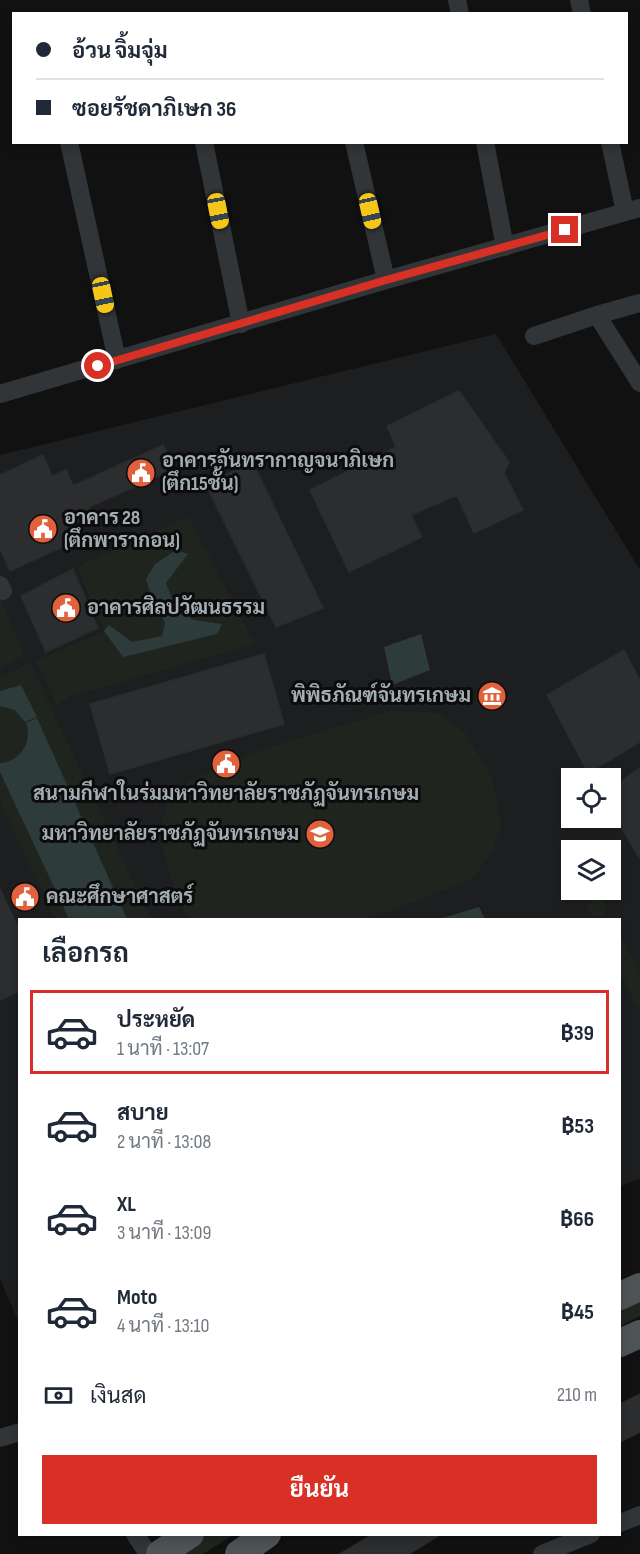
<!DOCTYPE html>
<html lang="th">
<head>
<meta charset="utf-8">
<style>
  :root { --surface:#fff; --page:#f2f2f3; --text:#1f2937; --muted:#747a83; --line:#e0e1e3; --accent:#d93025 }
  body { margin:0; font-family:"Sofia Sans Condensed",Sarabun,sans-serif; background:var(--page); color:var(--text); height:100vh; display:flex; flex-direction:column; font-size:22px; white-space:nowrap }
  * { box-sizing:border-box; margin:0 }
  p { font-size:20px; color:var(--muted) }
  .icon { flex:none; width:33px; height:33px; fill:none; stroke:currentColor; stroke-width:2; stroke-linecap:round; stroke-linejoin:round }
  .map { position:relative; flex:1; overflow:hidden }
  .side { position:absolute; left:18px; top:918px; width:603px; height:618px; display:flex; flex-direction:column; background:var(--surface); border-radius:0px; box-shadow:0 3px 9px #0003 }
  .side>* { flex:none }
  .banner { position:absolute; left:12px; top:12px; width:616px; height:132px; border-radius:0px; box-shadow:0 3px 9px #0003; display:grid; align-content:center; height:132px; padding:0 24px; background:var(--surface) }
  .controls { position:absolute; left:561px; top:768px; display:grid; gap:12px }
  .controls a { display:grid; place-items:center; width:60px; height:60px; border-radius:0px; background:var(--surface); box-shadow:0 3px 9px #0003; font-size:30px }
  .end { position:absolute; width:27px; height:27px; margin:-14px; border:8px solid #d93025; background:#fff; box-shadow:0 0 0 3px #fff }
  .from { border-radius:50% }
  .car { position:absolute; width:18px; height:36px; margin:-18px -9px; border-radius:8px; box-shadow:0 0 4px 2px #0007; background:linear-gradient(#f5c518 24%,#345 0 40%,#f5c518 0 76%,#345 0 86%,#f5c518 0) }
  .banner b { display:flex; align-items:center; gap:21px; height:57px; font-size:22px }
  .banner b+b { border-top:2px solid var(--line) }
  .banner i { width:15px; height:15px; background:var(--text) }
  ul { padding:0; list-style:none }
  li { display:flex; align-items:center; gap:18px; height:84px; margin:0 12px 9px; padding:0 12px; border:3px solid transparent; border-radius:0px }
  li div { flex:1 }
  li b { display:block; font-size:22px }
  li em { font-style:normal; font-weight:700 }
  li.active { border-color:var(--accent) }
  li>.icon { width:54px; height:54px; stroke-width:1.5 }
  h2 { padding:0 24px; font-size:27px; line-height:72px }
  .pay { display:flex; align-items:center; gap:15px; height:66px; padding:0 24px; font-size:22px }
  .pay p { margin-inline-start:auto }
  .action { display:flex; gap:12px; margin-top:auto; padding:12px 24px }
  .action a { flex:1; height:69px; border-radius:0px; background:var(--accent); color:#fff; font-size:24px; font-weight:700; line-height:69px; text-align:center }
  .map>svg:first-child { display:block }
</style>
</head>
<body>
<div class="map">
<svg width="640" height="1554" viewBox="0 0 640 1554">
  <rect width="100%" height="100%" fill="#111112"/>
  <path fill="#1d1e1f" fill-rule="evenodd" d="M496,334l144,236v609l-20,7v-266h-600l-1,403 -19,-44v-824zM572,778h38v40h-38zM572,850h38v40h-38z"/>
  <path fill="#20241e" d="M188,516l67,128 -186,53 -12,8 -21,-44 68,-30 -27,-64z
    M0,597l25,59 -25,12z
    M30,663l121,256h-96l-55,-117v-125z
    M390,711l48,2 27,19 27,47 9,45 -9,28 -21,28 -103,39h-178l-12,-18 -19,-66 9,-36 26,-21 69,-29z
    M588 908a9 9 0 1 1 18 0a9 9 0 1 1-18 0Z
    M620,935l20,38v37l-20,-34z
    M640,1298v18l-20,10v-19z
    M206,1535h27l-30,19h-26z"/>
  <path fill="#2e3b3b" d="M176,550l12,4 -22,29 10,27 18,10 28,4 -5,10 -94,23 -19,-26 5,-6 23,17 30,-6 3,-13 -14,-28 -5,-16 9,-15z
    M421,634l9,36 -38,15 -8,-38z
    M21,685l16,32 -12,5 -10,-12 -15,-4v-15z
    M37,718l90,201h-58l-69,-147v-9c20,0 33,-22 26,-40z
    M479,907l6,12h-45z"/>
  <path fill="#2c2d2e" stroke="#2b2c2e" stroke-width="1.5" d="M459,391l50,71 -5,11 19,37 -49,23 -17,-38 -46,20 11,22 -73,35 -39,-82 86,-43 -9,-21z
    M163,445l12,24 -86,38 4,8 -18,8 7,15 -72,33 -10,-22v-74l43,-20 9,21 14,-6 7,16z
    M252,461l71,147 -47,19 -70,-142z
    M73,569l25,59 -52,24 -25,-56z
    M624,650l16,31v61l-52,31 -41,-78z
    M264,654l20,70 -174,50 -20,-70z
    M640,768v91l-30,-51v-19z
    M0,889l20,42v60l-20,9z
    M640,1394v38l-20,10v-38z
    M373,1534h68l-32,20h-69z"/>
  <g fill="none" stroke-linecap="round" stroke-linejoin="round">
    <path stroke="#323537" stroke-width="18" d="M457,0l3,14
      M579,0l3,14
      M69,142l48,218
      M204,142l37,182
      M354,142l32,138
      M485,142l20,105
      M610,142l15,70
      M640,303l-43,12 43,68
      M534,336l63,-21
      M0,394l386,-114 254,-72
      M0,585l3,6
      M0,1438l20,-6
      M620,1523l20,-8
      M135,1534l13,20
      M542,1554l49,-20"/>
    <path stroke="#4e5355" stroke-width="28" d="M620,1296l20,-9
      M620,1343l20,-9
      M160,1554l30,-20
      M239,1554l28,-20"/>
  </g>
  <g fill="none" stroke-linecap="round" stroke-linejoin="round">
    <path stroke="#d93025" stroke-width="8" d="M98,366l288,-86 179,-50"/>
  </g>
  <defs>
    <g id="civic-disc" transform="scale(1.5)"><circle r="9.5" fill="#e0613b" stroke="#0c0c0d"/><path d="M-.6-6.5H3V-4.5H.6V-3L4-1V1h2V6H-6V1h2V-1L-.6-3ZM-1.2 2.5V6h2.4V2.5Z" fill="#fff"/></g>
    <g id="museum-disc" transform="scale(1.5)"><circle r="9.5" fill="#e0613b" stroke="#0c0c0d"/><path d="M0-6L6-3V-2H-6V-3ZM-5-1h2V3h-2ZM-1-1h2V3h-2ZM3-1h2V3H3ZM-6 4H6V6H-6Z" fill="#fff"/></g>
    <g id="university-disc" transform="scale(1.5)"><circle r="9.5" fill="#e0613b" stroke="#0c0c0d"/><path d="M0-5L7-2L0 1L-7-2ZM-4 1L0 2.5L4 1V4Q0 6-4 4Z" fill="#fff"/></g>
  </defs>
  <g fill-rule="evenodd">
    <use href="#civic-disc" x="141" y="473"/>
    <use href="#civic-disc" x="43" y="529"/>
    <use href="#civic-disc" x="66" y="608"/>
    <use href="#museum-disc" x="492" y="696"/>
    <use href="#civic-disc" x="226" y="764"/>
    <use href="#university-disc" x="320" y="834"/>
    <use href="#civic-disc" x="25" y="897"/>
  </g>
  <g text-anchor="middle" dominant-baseline="central" stroke-width="6" stroke-linejoin="round" paint-order="stroke">
    <g font-size="20" font-weight="bold" fill="#a3aeb2" stroke="#0c0c0d" text-anchor="start">
      <text x="162" y="461">อาคารจันทรากาญจนาภิเษก<tspan x="162" dy="23">(ตึก15ชั้น)</tspan></text>
      <text x="64" y="518">อาคาร 28<tspan x="64" dy="23">(ตึกพารากอน)</tspan></text>
      <text x="87" y="608">อาคารศิลปวัฒนธรรม</text>
      <text x="471" y="696" text-anchor="end">พิพิธภัณฑ์จันทรเกษม</text>
      <text x="226" y="794" text-anchor="middle">สนามกีฬาในร่มมหาวิทยาลัยราชภัฏจันทรเกษม</text>
      <text x="299" y="834" text-anchor="end">มหาวิทยาลัยราชภัฏจันทรเกษม</text>
      <text x="46" y="897">คณะศึกษาศาสตร์</text>
    </g>
  </g>
</svg>
<div class="controls">
<a><svg class="icon" aria-label="locate" viewBox="0 0 24 24"><circle cx="12" cy="12" r="6"/><path d="M12 2v4M12 18v4M2 12h4M18 12h4"/></svg></a>
<a><svg class="icon" aria-label="layers" viewBox="0 0 24 24"><path d="M12 4l9 5-9 5-9-5zM3 14l9 5 9-5"/></svg></a>
</div>
<i class="end from" style="left:98px;top:366px"></i>
<i class="end" style="left:565px;top:230px"></i>
<i class="car" style="left:218px;top:211px;rotate:169deg"></i>
<i class="car" style="left:370px;top:211px;rotate:167deg"></i>
<i class="car" style="left:103px;top:295px;rotate:168deg"></i>
<div class="banner">
<b><i class="from"></i>อ้วน จิ้มจุ่ม</b>
<b><i></i>ซอยรัชดาภิเษก 36</b>
</div>
<section class="side">
<h2>เลือกรถ</h2>
<ul>
<li class="active"><svg class="icon" aria-label="car" viewBox="0 0 24 24"><path d="M5 17H2v-5l4-1 3-4h7l3 4 3 1v5h-3M9 17h6M6 11h13"/><circle cx="7" cy="17" r="2"/><circle cx="17" cy="17" r="2"/></svg><div><b>ประหยัด</b><p>1 นาที · 13:07</p></div><em>฿39</em></li>
<li><svg class="icon" aria-label="car" viewBox="0 0 24 24"><path d="M5 17H2v-5l4-1 3-4h7l3 4 3 1v5h-3M9 17h6M6 11h13"/><circle cx="7" cy="17" r="2"/><circle cx="17" cy="17" r="2"/></svg><div><b>สบาย</b><p>2 นาที · 13:08</p></div><em>฿53</em></li>
<li><svg class="icon" aria-label="car" viewBox="0 0 24 24"><path d="M5 17H2v-5l4-1 3-4h7l3 4 3 1v5h-3M9 17h6M6 11h13"/><circle cx="7" cy="17" r="2"/><circle cx="17" cy="17" r="2"/></svg><div><b>XL</b><p>3 นาที · 13:09</p></div><em>฿66</em></li>
<li><svg class="icon" aria-label="car" viewBox="0 0 24 24"><path d="M5 17H2v-5l4-1 3-4h7l3 4 3 1v5h-3M9 17h6M6 11h13"/><circle cx="7" cy="17" r="2"/><circle cx="17" cy="17" r="2"/></svg><div><b>Moto</b><p>4 นาที · 13:10</p></div><em>฿45</em></li>
</ul>
<div class="pay"><svg class="icon" aria-label="cash" viewBox="0 0 24 24"><path d="M3 7h18v10H3z"/><circle cx="12" cy="12" r="2"/></svg>เงินสด<p>210 m</p></div>
<div class="action"><a>ยืนยัน</a></div>
</section>
</div>
</body>
</html>
